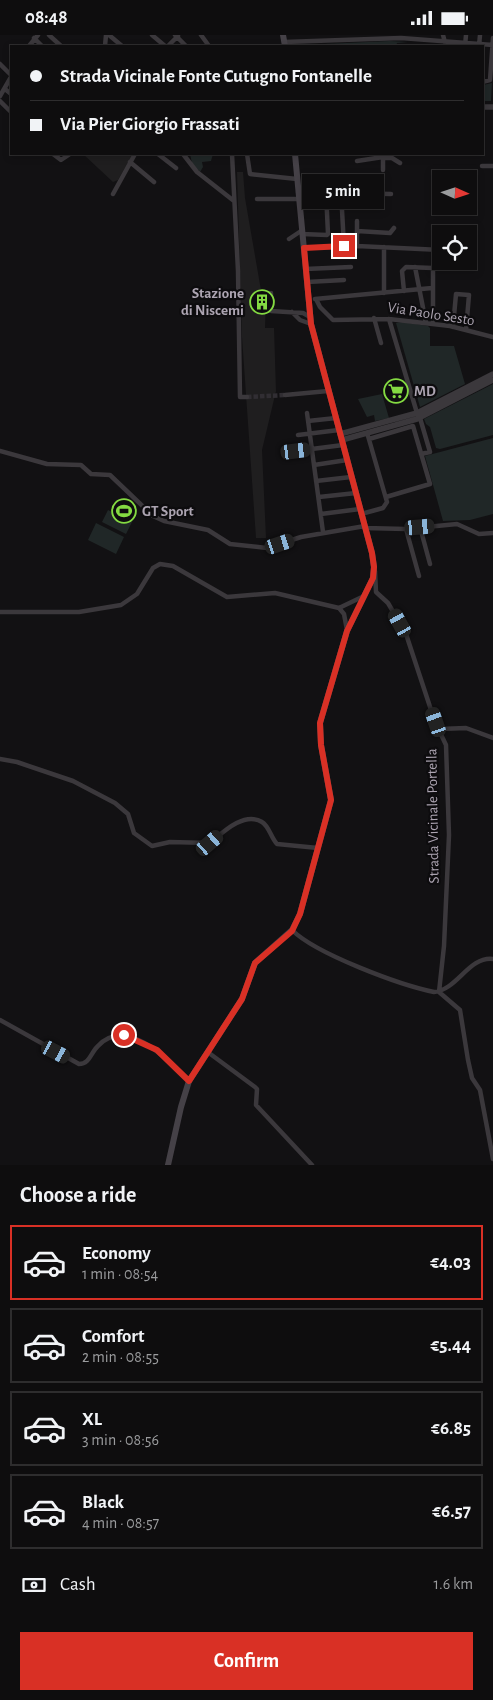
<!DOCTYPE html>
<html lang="en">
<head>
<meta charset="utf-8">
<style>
  :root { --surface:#0e0d0e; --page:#171617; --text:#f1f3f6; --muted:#9b9c9e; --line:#2e2d2e; --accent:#d93025 }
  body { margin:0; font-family:"Alegreya Sans",sans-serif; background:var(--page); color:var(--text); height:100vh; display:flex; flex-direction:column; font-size:19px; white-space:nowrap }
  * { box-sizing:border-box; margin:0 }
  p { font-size:16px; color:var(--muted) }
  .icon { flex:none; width:28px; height:28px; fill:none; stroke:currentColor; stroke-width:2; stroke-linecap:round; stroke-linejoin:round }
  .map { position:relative; height:1130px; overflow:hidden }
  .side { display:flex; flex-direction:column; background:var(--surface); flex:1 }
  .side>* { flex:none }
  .banner { position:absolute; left:10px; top:10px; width:474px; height:110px; border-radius:0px; box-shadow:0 2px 8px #0003,0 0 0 1px var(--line); display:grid; align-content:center; height:110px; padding:0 20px; background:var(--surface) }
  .needle { width:32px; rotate:93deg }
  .tools { position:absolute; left:432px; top:135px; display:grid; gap:10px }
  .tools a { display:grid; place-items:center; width:45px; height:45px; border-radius:0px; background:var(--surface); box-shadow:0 2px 8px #0003,0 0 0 1px var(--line); font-size:25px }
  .end { position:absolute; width:22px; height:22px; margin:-11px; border:6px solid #d93025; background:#fff; box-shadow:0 0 0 2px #fff }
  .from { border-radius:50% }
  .bubble { position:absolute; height:35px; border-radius:0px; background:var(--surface); box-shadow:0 2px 8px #0003,0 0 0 1px var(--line); font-size:16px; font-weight:700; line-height:35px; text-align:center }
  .car { position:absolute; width:15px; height:30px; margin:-15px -8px; border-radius:6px; box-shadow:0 0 4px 1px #0007; background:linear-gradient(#222 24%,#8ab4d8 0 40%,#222 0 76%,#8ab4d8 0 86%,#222 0) }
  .banner b { display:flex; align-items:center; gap:18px; height:48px; font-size:19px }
  .banner b+b { border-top:1px solid var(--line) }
  .banner i { width:12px; height:12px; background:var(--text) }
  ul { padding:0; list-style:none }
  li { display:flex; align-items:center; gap:15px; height:75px; margin:0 10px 8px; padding:0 10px; border:2px solid var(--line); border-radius:0px }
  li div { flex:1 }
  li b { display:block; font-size:19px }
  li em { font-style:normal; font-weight:700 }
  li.selected { border-color:var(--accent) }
  li>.icon { width:45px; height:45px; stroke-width:1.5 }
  h2 { padding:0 20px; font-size:22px; line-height:60px }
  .pay { display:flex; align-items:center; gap:12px; height:55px; padding:0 20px; font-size:19px }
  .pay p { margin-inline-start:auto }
  .action { display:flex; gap:10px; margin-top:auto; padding:10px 20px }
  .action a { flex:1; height:58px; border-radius:0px; background:var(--accent); color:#fff; font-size:20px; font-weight:700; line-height:58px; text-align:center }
  .status { display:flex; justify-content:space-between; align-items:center; height:35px; padding:0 25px; background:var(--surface); direction:ltr }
  .status svg { height:14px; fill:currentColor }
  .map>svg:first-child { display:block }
</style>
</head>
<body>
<div class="status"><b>08:48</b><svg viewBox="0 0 49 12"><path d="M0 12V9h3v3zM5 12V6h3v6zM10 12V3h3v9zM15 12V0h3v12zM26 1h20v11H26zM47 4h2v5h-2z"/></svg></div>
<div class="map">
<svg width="493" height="1130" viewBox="0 0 493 1130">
  <rect width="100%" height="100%" fill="#121113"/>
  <path fill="#1f1e1f" d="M83,119h50l-15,26 -5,2z
    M237,137h6l2,26 17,98h4l-1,32h9l2,63 -14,59 4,88h-10l-14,-201z"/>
  <path fill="#202727" d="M390,6l18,1 -11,1 -1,3h-71l-1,-2z
    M492,48l-1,18h-8v-16z
    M190,119h23l-2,7 -9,1 1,5 -3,5 -8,-9z
    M403,287l25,4 2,2v18h24l11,38 -45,23 -24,-84z
    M493,349v51l-53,14 -4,-1 -6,-21 -4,-3 -2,-5z
    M382,359l7,24 -14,3 -1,-6 -7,2 -9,-18z
    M493,403v76l-23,6 -27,1 -18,-65z
    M108,475l24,12 -6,12 -24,-12z
    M96,488l28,14 -8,17 -28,-14z"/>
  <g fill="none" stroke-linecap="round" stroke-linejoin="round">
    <path stroke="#312e33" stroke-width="4.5" stroke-dasharray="4.5 2" stroke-linecap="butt" d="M247,362l38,-2"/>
    <path stroke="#3b383c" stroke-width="4.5" d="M49,0l12,11
      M109,0l13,11
      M152,0l13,11
      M175,0l11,11
      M201,0l8,11
      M443,0l3,11
      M34,3l8,8
      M284,7l117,-4 92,7
      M29,11l9,-11
      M105,11l1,-11
      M168,11l10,-10
      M465,11l1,-11
      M479,11l1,-11
      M0,29l11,11
      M482,47l8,-2 3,-42
      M5,54l6,5
      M0,61l11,-19
      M0,66l11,11
      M53,119l8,6 9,-6
      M158,119l18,14
      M183,119l14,18 37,29
      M232,119l6,117 2,126h7
      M247,119l3,20 47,5
      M383,123h9l8,5
      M357,126l26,-4
      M130,127l24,20
      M482,131h11
      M383,135v-16
      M298,157l93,2
      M341,157l3,54
      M113,159l22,-40
      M257,164h42
      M357,186v25
      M357,196l33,2 4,-5
      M302,199l25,1 1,-1 -2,-42
      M289,204l12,-8
      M304,213l53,-2 84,4
      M415,232l11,56
      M305,234l46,-2
      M307,247l37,-2
      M404,256l-2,-20 4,-4 27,1v56
      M271,258v18l32,2 7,4
      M384,258v-46
      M315,264l117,-11
      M316,264l4,8 13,13 56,-1 61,7 43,11
      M292,277l8,8 11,4
      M374,283l7,25
      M389,284l28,94
      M453,292l3,-33 13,1 -3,35
      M285,360l43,-4
      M307,378l16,119
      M420,383l10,34 -9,2
      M308,386l28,-3
      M298,400l41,-5
      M369,404l44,-13 17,58 -44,13
      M0,416l47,13 34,1 10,9 19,1 43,41 11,5 44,9 22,14 37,4 34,-11 64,-11
      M296,416l47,-6
      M314,430l33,-5
      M316,446l35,-4
      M319,462l37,-4
      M321,479l39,-5
      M361,479l22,-6 4,-6 -19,-66
      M420,492l10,37
      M365,493l41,1 51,-5 22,10 14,-1
      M406,494l13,47
      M375,536l1,21 12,11 18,31 29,88 11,23 3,90 -5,111 -5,46 21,18 8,50 4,18 8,12 13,69
      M339,573l5,6 3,16
      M0,577h79l42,-7 16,-11 16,-26 7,-4 13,2 54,31 48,-4 64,15 23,-11
      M440,694l26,-1 27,10
      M0,724l17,3 56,19 42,22 13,11 6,19 18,13 18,-4 40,1c12,-10 34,-32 52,-21 7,4 9,16 15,22l41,4
      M292,895c24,24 108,55 142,62 23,-2 35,-36 59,-33
      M0,985l79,44c11,0 12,-12 19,-18 29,-31 71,15 91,35
      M209,1018l46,34 2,2 -1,16 56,60"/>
    <path stroke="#3b383c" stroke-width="5.5" d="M482,72h11
      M340,399l77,-21 76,-39
      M342,405l75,-21 76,-39"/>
    <path stroke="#454147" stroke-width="6" d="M283,0l2,11
      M168,1130l13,-58 8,-26 53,-82 13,-36 37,-33 8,-16 31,-114 -10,-55 -1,-22 27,-92 26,-53 1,-11 -2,-14 -61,-229 -16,-170"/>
  </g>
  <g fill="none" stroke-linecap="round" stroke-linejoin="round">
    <path stroke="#d93025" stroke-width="6" d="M124,1000l33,15 32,31 53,-82 13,-36 37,-32 8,-17 31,-114 -10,-55 -1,-22 27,-92 26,-53 1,-11 -2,-14 -61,-229 -7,-76 40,-2"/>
  </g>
  <defs>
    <g id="building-ring" transform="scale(1.25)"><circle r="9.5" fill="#0d0c0e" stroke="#84da42" stroke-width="1.5"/><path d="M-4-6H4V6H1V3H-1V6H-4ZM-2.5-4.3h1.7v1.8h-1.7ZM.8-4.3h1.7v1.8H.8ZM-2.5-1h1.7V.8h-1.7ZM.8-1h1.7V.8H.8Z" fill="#84da42"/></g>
    <g id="supermarket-ring" transform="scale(1.25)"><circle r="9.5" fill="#0d0c0e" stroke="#84da42" stroke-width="1.5"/><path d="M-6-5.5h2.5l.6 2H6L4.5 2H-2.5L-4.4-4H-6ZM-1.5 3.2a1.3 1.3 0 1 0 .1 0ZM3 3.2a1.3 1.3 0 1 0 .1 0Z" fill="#84da42"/></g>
    <g id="stadium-ring" transform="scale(1.25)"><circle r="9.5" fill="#0d0c0e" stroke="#84da42" stroke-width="1.5"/><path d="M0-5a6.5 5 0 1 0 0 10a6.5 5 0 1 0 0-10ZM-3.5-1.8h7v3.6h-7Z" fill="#84da42"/></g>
  </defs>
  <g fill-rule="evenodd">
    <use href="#building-ring" x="262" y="267"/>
    <use href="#supermarket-ring" x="396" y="356"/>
    <use href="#stadium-ring" x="124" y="476"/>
  </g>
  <g text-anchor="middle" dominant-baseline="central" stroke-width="4.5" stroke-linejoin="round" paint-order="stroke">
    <g font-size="15" font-weight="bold" fill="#aca4b1" stroke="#0d0c0e" text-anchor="start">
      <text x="244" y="258" text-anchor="end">Stazione<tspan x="244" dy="17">di Niscemi</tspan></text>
      <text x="414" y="356">MD</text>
      <text x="142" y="476">GT Sport</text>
    </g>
    <g font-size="15" fill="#aca4b1" stroke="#0d0c0e">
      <text transform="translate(431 279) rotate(9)">Via Paolo Sesto</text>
      <text transform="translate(433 781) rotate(-91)">Strada Vicinale Portella</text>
    </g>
  </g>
</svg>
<div class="tools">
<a><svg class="needle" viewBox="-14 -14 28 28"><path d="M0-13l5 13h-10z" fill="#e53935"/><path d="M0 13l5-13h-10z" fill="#9b9c9e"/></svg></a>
<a><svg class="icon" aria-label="locate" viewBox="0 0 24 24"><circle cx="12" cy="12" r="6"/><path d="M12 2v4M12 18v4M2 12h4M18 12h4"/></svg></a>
</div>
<i class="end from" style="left:124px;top:1000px"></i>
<i class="end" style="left:344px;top:211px"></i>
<div class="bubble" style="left:302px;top:139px;width:82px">5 min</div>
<i class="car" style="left:296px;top:416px;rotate:83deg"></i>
<i class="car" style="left:420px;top:492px;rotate:85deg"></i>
<i class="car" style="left:280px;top:509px;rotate:72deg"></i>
<i class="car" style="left:400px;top:588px;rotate:331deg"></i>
<i class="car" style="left:436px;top:687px;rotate:341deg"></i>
<i class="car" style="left:210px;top:808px;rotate:49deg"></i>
<i class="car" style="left:56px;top:1017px;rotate:118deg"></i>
<div class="banner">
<b><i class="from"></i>Strada Vicinale Fonte Cutugno Fontanelle</b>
<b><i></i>Via Pier Giorgio Frassati</b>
</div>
</div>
<section class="side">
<h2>Choose a ride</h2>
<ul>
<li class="selected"><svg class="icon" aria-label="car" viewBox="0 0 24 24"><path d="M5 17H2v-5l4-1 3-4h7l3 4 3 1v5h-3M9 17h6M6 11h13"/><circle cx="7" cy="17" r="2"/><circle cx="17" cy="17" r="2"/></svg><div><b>Economy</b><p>1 min · 08:54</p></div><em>€4.03</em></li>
<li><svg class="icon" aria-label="car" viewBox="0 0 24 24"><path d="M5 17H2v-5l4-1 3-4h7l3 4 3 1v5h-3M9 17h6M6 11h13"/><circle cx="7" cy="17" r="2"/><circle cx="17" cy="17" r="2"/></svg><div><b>Comfort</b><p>2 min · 08:55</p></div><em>€5.44</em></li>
<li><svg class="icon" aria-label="car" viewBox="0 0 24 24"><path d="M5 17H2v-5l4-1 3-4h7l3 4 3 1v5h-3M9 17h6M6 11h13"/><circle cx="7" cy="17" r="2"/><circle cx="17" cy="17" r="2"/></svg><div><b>XL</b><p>3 min · 08:56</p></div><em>€6.85</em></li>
<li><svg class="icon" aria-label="car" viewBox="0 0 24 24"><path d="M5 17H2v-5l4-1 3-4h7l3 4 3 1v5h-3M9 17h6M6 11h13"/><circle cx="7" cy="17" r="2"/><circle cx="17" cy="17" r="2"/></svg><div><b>Black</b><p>4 min · 08:57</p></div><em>€6.57</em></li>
</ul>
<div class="pay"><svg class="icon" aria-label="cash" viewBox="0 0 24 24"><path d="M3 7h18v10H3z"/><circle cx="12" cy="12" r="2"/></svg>Cash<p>1.6 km</p></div>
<div class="action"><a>Confirm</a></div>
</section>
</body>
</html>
